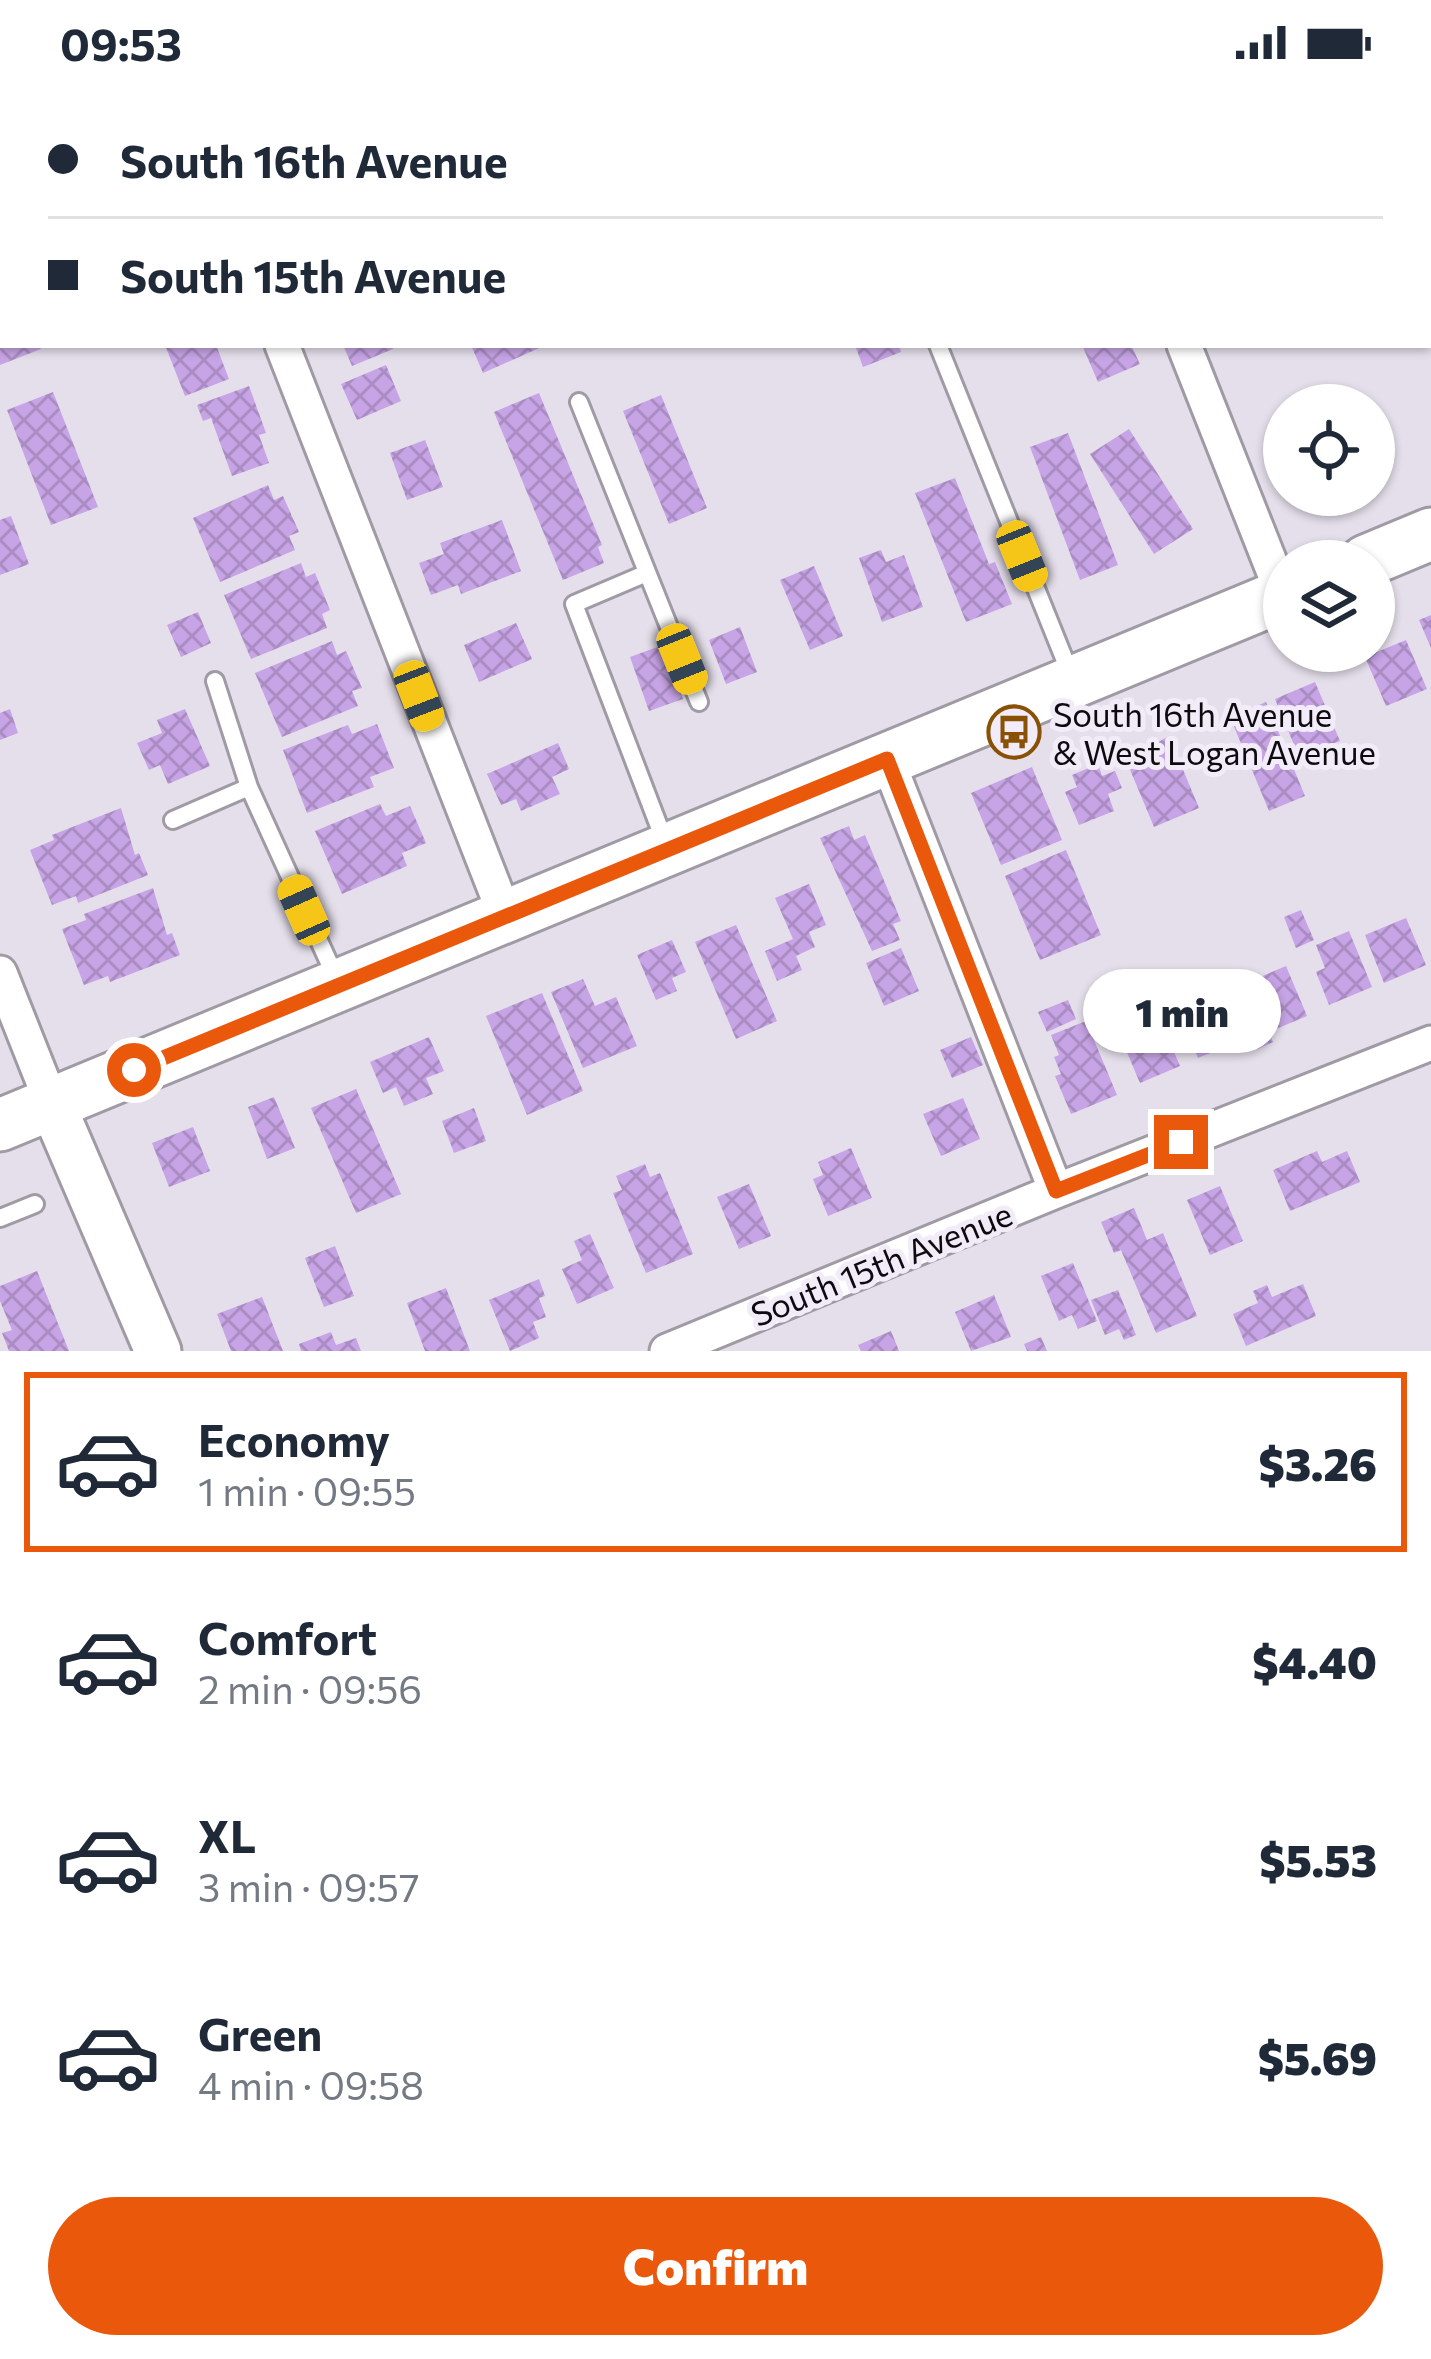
<!DOCTYPE html>
<html lang="en">
<head>
<meta charset="utf-8">
<style>
  :root { --surface:#fff; --page:#f2f2f3; --text:#1f2937; --muted:#747a83; --line:#e0e1e3; --accent:#ea580c }
  body { margin:0; font-family:Commissioner,sans-serif; background:var(--page); color:var(--text); height:100vh; display:flex; flex-direction:column; font-size:45px; white-space:nowrap }
  * { box-sizing:border-box; margin:0 }
  p { font-size:39px; color:var(--muted) }
  .icon { flex:none; width:66px; height:66px; fill:none; stroke:currentColor; stroke-width:2; stroke-linecap:round; stroke-linejoin:round }
  .map { position:relative; height:1267px; overflow:hidden }
  .sheet { display:flex; flex-direction:column; background:var(--surface); flex:1 }
  .sheet>* { flex:none }
  .banner { position:absolute; left:0px; top:0px; width:1431px; height:264px; box-shadow:0 3px 9px #0004; display:grid; align-content:center; height:264px; padding:0 48px; background:var(--surface) }
  .tools { position:absolute; left:1263px; top:300px; display:grid; gap:24px }
  .tools a { display:grid; place-items:center; width:132px; height:132px; border-radius:50%; background:var(--surface); box-shadow:0 3px 9px #0004; font-size:60px }
  .end { position:absolute; width:54px; height:54px; margin:-27px; border:15px solid #ea580c; background:#fff; box-shadow:0 0 0 6px #fff }
  .from { border-radius:50% }
  .bubble { position:absolute; height:84px; border-radius:42px; background:var(--surface); box-shadow:0 3px 9px #0004; font-size:39px; font-weight:800; line-height:84px; text-align:center }
  .car { position:absolute; width:36px; height:72px; margin:-36px -18px; border-radius:15px; box-shadow:0 0 9px 3px #0007; background:linear-gradient(#f5c518 24%,#345 0 40%,#f5c518 0 76%,#345 0 86%,#f5c518 0) }
  .banner b { display:flex; align-items:center; gap:42px; height:114px; font-size:45px }
  .banner b+b { border-top:3px solid var(--line) }
  .banner i { width:30px; height:30px; background:var(--text) }
  ul { padding:21px 0 0; list-style:none }
  li { display:flex; align-items:center; gap:36px; height:180px; margin:0 24px 18px; padding:0 24px; border:6px solid transparent; border-radius:0px }
  li div { flex:1 }
  li b { display:block; font-size:45px }
  li em { font-style:normal; font-weight:800 }
  li.active { border-color:var(--accent) }
  li>.icon { width:108px; height:108px; stroke-width:1.5 }
  .cta { display:flex; gap:24px; margin-top:auto; padding:24px 48px }
  .cta a { flex:1; height:138px; border-radius:72px; background:var(--accent); color:#fff; font-size:48px; font-weight:800; line-height:138px; text-align:center }
  .status { display:flex; justify-content:space-between; align-items:center; height:84px; padding:0 60px; background:var(--surface); direction:ltr }
  .status svg { height:33px; fill:currentColor }
  .map>svg:first-child { display:block }
</style>
</head>
<body>
<div class="status"><b>09:53</b><svg viewBox="0 0 49 12"><path d="M0 12V9h3v3zM5 12V6h3v6zM10 12V3h3v9zM15 12V0h3v12zM26 1h20v11H26zM47 4h2v5h-2z"/></svg></div>
<div class="map">
<svg width="1431" height="1267" viewBox="0 0 1431 1267">
  <defs>
    <pattern id="building-cross-hatch" width="8" height="8" patternUnits="userSpaceOnUse" patternTransform="scale(3)"><rect width="8" height="8" fill="#c7a4e5"/><path d="M0 0l8 8M0 8l8-8" fill="none" stroke="#aa8cc3"/></pattern>
  </defs>
  <rect width="100%" height="100%" fill="#e5dfeb"/>
  <path fill="url(#building-cross-hatch)" d="M0,261h39l2,4 -41,16z
    M165,261h51l13,34 -44,17z
    M343,261h49l1,4 -41,17z
    M471,261h75l-63,28z
    M855,261h44l2,7 -38,15z
    M1082,261h49l9,19 -42,18z
    M386,281l15,36 -44,19 -16,-36z
    M249,302l17,47 -7,2 10,28 -37,13 -21,-58 -8,3 -6,-16z
    M53,308l45,115 -47,18 -44,-115z
    M539,309l63,152 -4,2 6,16 -41,17 -69,-168z
    M661,311l46,113 -38,16 -46,-113z
    M1129,345l64,100 -39,25 -64,-100z
    M1068,349l50,132 -38,15 -50,-133z
    M425,356l18,47 -36,13 -17,-47z
    M955,394l34,86 6,-2 17,42 -46,18 -51,-129z
    M268,401l6,15 9,-4 16,36 -10,4 6,14 -75,32 -27,-64z
    M11,432l18,48 -29,11v-55z
    M502,436l19,51 -60,23 -3,-9 -27,10 -12,-32 25,-9 -4,-11z
    M881,466l5,12 18,-7 19,52 -41,15 -23,-64z
    M301,479l5,14 9,-4 15,37 -8,4 5,14 -76,31 -27,-64z
    M814,482l29,70 -33,14 -30,-70z
    M198,528l13,31 -30,14 -14,-32z
    M1431,531v33l-12,-28z
    M516,539l16,36 -53,23 -15,-37z
    M740,543l17,45 -31,12 -17,-44z
    M1406,556l21,49 -41,17 -21,-49z
    M332,557l5,14 9,-4 16,37 -10,3 6,15 -76,31 -27,-64z
    M663,561l20,54 -34,12 -19,-54z
    M1315,598l25,59 -41,16 -24,-58z
    M1266,618l39,94 -36,15 -39,-94z
    M10,625l8,24 -18,7v-27z
    M185,625l25,57 -42,18 -8,-19 -11,5 -12,-27 25,-10 -5,-13z
    M377,640l17,44 -24,9 4,10 -67,26 -24,-63 65,-25 4,9z
    M1169,652l30,72 -45,19 -28,-67z
    M558,659l11,26 -17,8 8,17 -39,17 -5,-12 -15,6 -14,-31z
    M1098,680l4,12 13,-5 7,17 -14,6 6,17 -35,14 -14,-33 12,-5 -5,-12z
    M1032,683l30,73 -61,25 -30,-72z
    M380,720l6,12 24,-10 16,37 -24,10 5,13 -65,28 -27,-63z
    M121,724l14,47 4,-2 9,22 -70,28 -2,-7 -24,9 -22,-55 24,-10 -2,-5z
    M849,742l5,14 11,-5 36,86 -8,3 7,16 -28,11 -52,-113z
    M1066,766l35,85 -61,25 -35,-84z
    M809,800l17,41 -17,7 6,15 -19,9 6,14 -25,11 -12,-30 28,-12 -18,-41z
    M153,804l14,47 5,-2 8,22 -70,27 -2,-6 -24,9 -22,-56 24,-9 -2,-6z
    M1301,826l13,30 -18,8 -12,-31z
    M1406,834l20,47 -42,18 -19,-48z
    M736,841l41,96 -41,18 -41,-97z
    M1349,847l23,56 -43,18 -13,-33 9,-4 -9,-23z
    M672,856l14,32 -14,6 5,13 -21,9 -19,-45z
    M901,864l18,43 -35,15 -18,-43z
    M1286,882l21,50 -38,16 4,10 -15,7 -10,-25 12,-6 -14,-35z
    M1211,894l17,43 14,-6 9,21 -53,22 -21,-51 13,-6 -5,-12z
    M583,895l12,27 21,-9 21,49 -54,22 -32,-76z
    M542,909l41,98 -56,24 -41,-99z
    M1068,916l8,19 -29,13 -9,-20z
    M1157,928l23,54 -40,17 -23,-54z
    M1086,937l31,74 -46,19 -16,-38 6,-2 -7,-17 5,-2 -8,-20z
    M429,953l15,34 -18,7 7,16 -29,12 -8,-19 -13,6 -13,-31z
    M971,953l12,28 -31,13 -12,-28z
    M356,1005l45,105 -45,19 -45,-105z
    M274,1013l21,51 -28,11 -19,-52z
    M963,1014l17,41 -39,17 -18,-42z
    M474,1024l12,33 -32,12 -12,-32z
    M193,1043l17,44 -41,16 -17,-44z
    M851,1064l21,50 -44,18 -15,-37 10,-4 -5,-13z
    M1317,1067l5,11 25,-11 13,31 -70,29 -17,-41z
    M645,1080l5,13 10,-4 33,81 -47,19 -33,-80 9,-3 -6,-14z
    M749,1100l22,52 -32,13 -22,-52z
    M1220,1102l23,55 -33,14 -23,-55z
    M1134,1124l13,32 16,-7 34,83 -41,17 -35,-83 -7,3 -13,-31z
    M590,1150l24,54 -37,16 -15,-35 20,-9 -8,-19z
    M335,1162l19,50 -30,11 -19,-49z
    M1073,1179l24,58 -19,8 -6,-14 -13,6 -18,-45z
    M37,1187l32,80h-60l-7,-18 10,-3 -12,-29v-15z
    M539,1195l6,17 -6,2 7,19 -13,5 6,16 -29,13 -21,-51z
    M1303,1200l13,32 -70,30 -13,-32 25,-11 -5,-12 14,-6 5,12z
    M446,1204l24,63h-45l-18,-48z
    M1118,1206l18,45 -12,5 -5,-11 -14,6 -14,-35z
    M994,1211l17,42 -40,14 -16,-39z
    M262,1213l21,54h-52l-14,-37z
    M891,1247l8,20h-38l-3,-6z
    M331,1248l5,13 20,-7 5,13h-60l-2,-7z
    M1041,1253l6,14h-20l-3,-7z"/>
  <g fill="none" stroke-linecap="round" stroke-linejoin="round">
    <g stroke="#a09aa5" stroke-width="22">
      <path id="lane" d="M517,0l1,3
        M1031,3l8,-3
        M938,261l134,333
        M579,318l120,300
        M647,489l-73,31 91,238
        M215,597l34,106 87,191
        M173,736l76,-33
        M0,1134l35,-14"/>
    </g>
    <g stroke="#a09aa5" stroke-width="39">
      <path id="street" d="M180,0l1,3
        M282,261l223,570
        M1184,261l99,250
        M887,675l169,432
        M0,889l52,131
        M667,1267l389,-160 375,-148"/>
    </g>
    <g stroke="#a09aa5" stroke-width="51">
      <path id="secondary" d="M52,1020l106,247"/>
    </g>
    <g stroke="#a09aa5" stroke-width="57">
      <path id="primary" d="M1366,477l65,-27
        M0,1041l1284,-530"/>
    </g>
    <use href="#lane" stroke="#fff" stroke-width="16"/>
    <use href="#street" stroke="#fff" stroke-width="33"/>
    <use href="#secondary" stroke="#fff" stroke-width="45"/>
    <use href="#primary" stroke="#fff" stroke-width="51"/>
  </g>
  <g fill="none" stroke-linecap="round" stroke-linejoin="round">
    <path stroke="#ea580c" stroke-width="15" d="M134,986l753,-311 169,432 125,-49"/>
  </g>
  <defs>
    <g id="bus-ring" transform="scale(2.7)"><circle r="9.5" fill="#f2ecf8" stroke="#895105" stroke-width="1.5"/><path d="M-5-6H5V4H4V6H2V4H-2V6H-4V4H-5ZM-3.5-4V0h7V-4ZM-3.5 1.2v1.5H-2V1.2ZM2 1.2v1.5H3.5V1.2Z" fill="#895105"/></g>
  </defs>
  <g fill-rule="evenodd">
    <use href="#bus-ring" x="1014" y="648"/>
  </g>
  <g text-anchor="middle" dominant-baseline="central" stroke-width="10" stroke-linejoin="round" paint-order="stroke">
    <g font-size="33" fill="#0d0b0f" stroke="#f2ecf8" text-anchor="start">
      <text x="1053" y="629">South 16th Avenue<tspan x="1053" dy="38">&amp; West Logan Avenue</tspan></text>
    </g>
    <g font-size="33" fill="#0d0b0f" stroke="#f2ecf8">
      <text transform="translate(881 1179) rotate(-22)">South 15th Avenue</text>
    </g>
  </g>
</svg>
<div class="tools">
<a><svg class="icon" aria-label="locate" viewBox="0 0 24 24"><circle cx="12" cy="12" r="6"/><path d="M12 2v4M12 18v4M2 12h4M18 12h4"/></svg></a>
<a><svg class="icon" aria-label="layers" viewBox="0 0 24 24"><path d="M12 4l9 5-9 5-9-5zM3 14l9 5 9-5"/></svg></a>
</div>
<i class="end from" style="left:134px;top:986px"></i>
<i class="end" style="left:1181px;top:1058px"></i>
<div class="bubble" style="left:1083px;top:885px;width:198px">1 min</div>
<i class="car" style="left:1022px;top:472px;rotate:158deg"></i>
<i class="car" style="left:682px;top:575px;rotate:158deg"></i>
<i class="car" style="left:419px;top:612px;rotate:159deg"></i>
<i class="car" style="left:304px;top:826px;rotate:336deg"></i>
<div class="banner">
<b><i class="from"></i>South 16th Avenue</b>
<b><i></i>South 15th Avenue</b>
</div>
</div>
<section class="sheet">
<ul>
<li class="active"><svg class="icon" aria-label="car" viewBox="0 0 24 24"><path d="M5 17H2v-5l4-1 3-4h7l3 4 3 1v5h-3M9 17h6M6 11h13"/><circle cx="7" cy="17" r="2"/><circle cx="17" cy="17" r="2"/></svg><div><b>Economy</b><p>1 min · 09:55</p></div><em>$3.26</em></li>
<li><svg class="icon" aria-label="car" viewBox="0 0 24 24"><path d="M5 17H2v-5l4-1 3-4h7l3 4 3 1v5h-3M9 17h6M6 11h13"/><circle cx="7" cy="17" r="2"/><circle cx="17" cy="17" r="2"/></svg><div><b>Comfort</b><p>2 min · 09:56</p></div><em>$4.40</em></li>
<li><svg class="icon" aria-label="car" viewBox="0 0 24 24"><path d="M5 17H2v-5l4-1 3-4h7l3 4 3 1v5h-3M9 17h6M6 11h13"/><circle cx="7" cy="17" r="2"/><circle cx="17" cy="17" r="2"/></svg><div><b>XL</b><p>3 min · 09:57</p></div><em>$5.53</em></li>
<li><svg class="icon" aria-label="car" viewBox="0 0 24 24"><path d="M5 17H2v-5l4-1 3-4h7l3 4 3 1v5h-3M9 17h6M6 11h13"/><circle cx="7" cy="17" r="2"/><circle cx="17" cy="17" r="2"/></svg><div><b>Green</b><p>4 min · 09:58</p></div><em>$5.69</em></li>
</ul>
<div class="cta"><a>Confirm</a></div>
</section>
</body>
</html>
